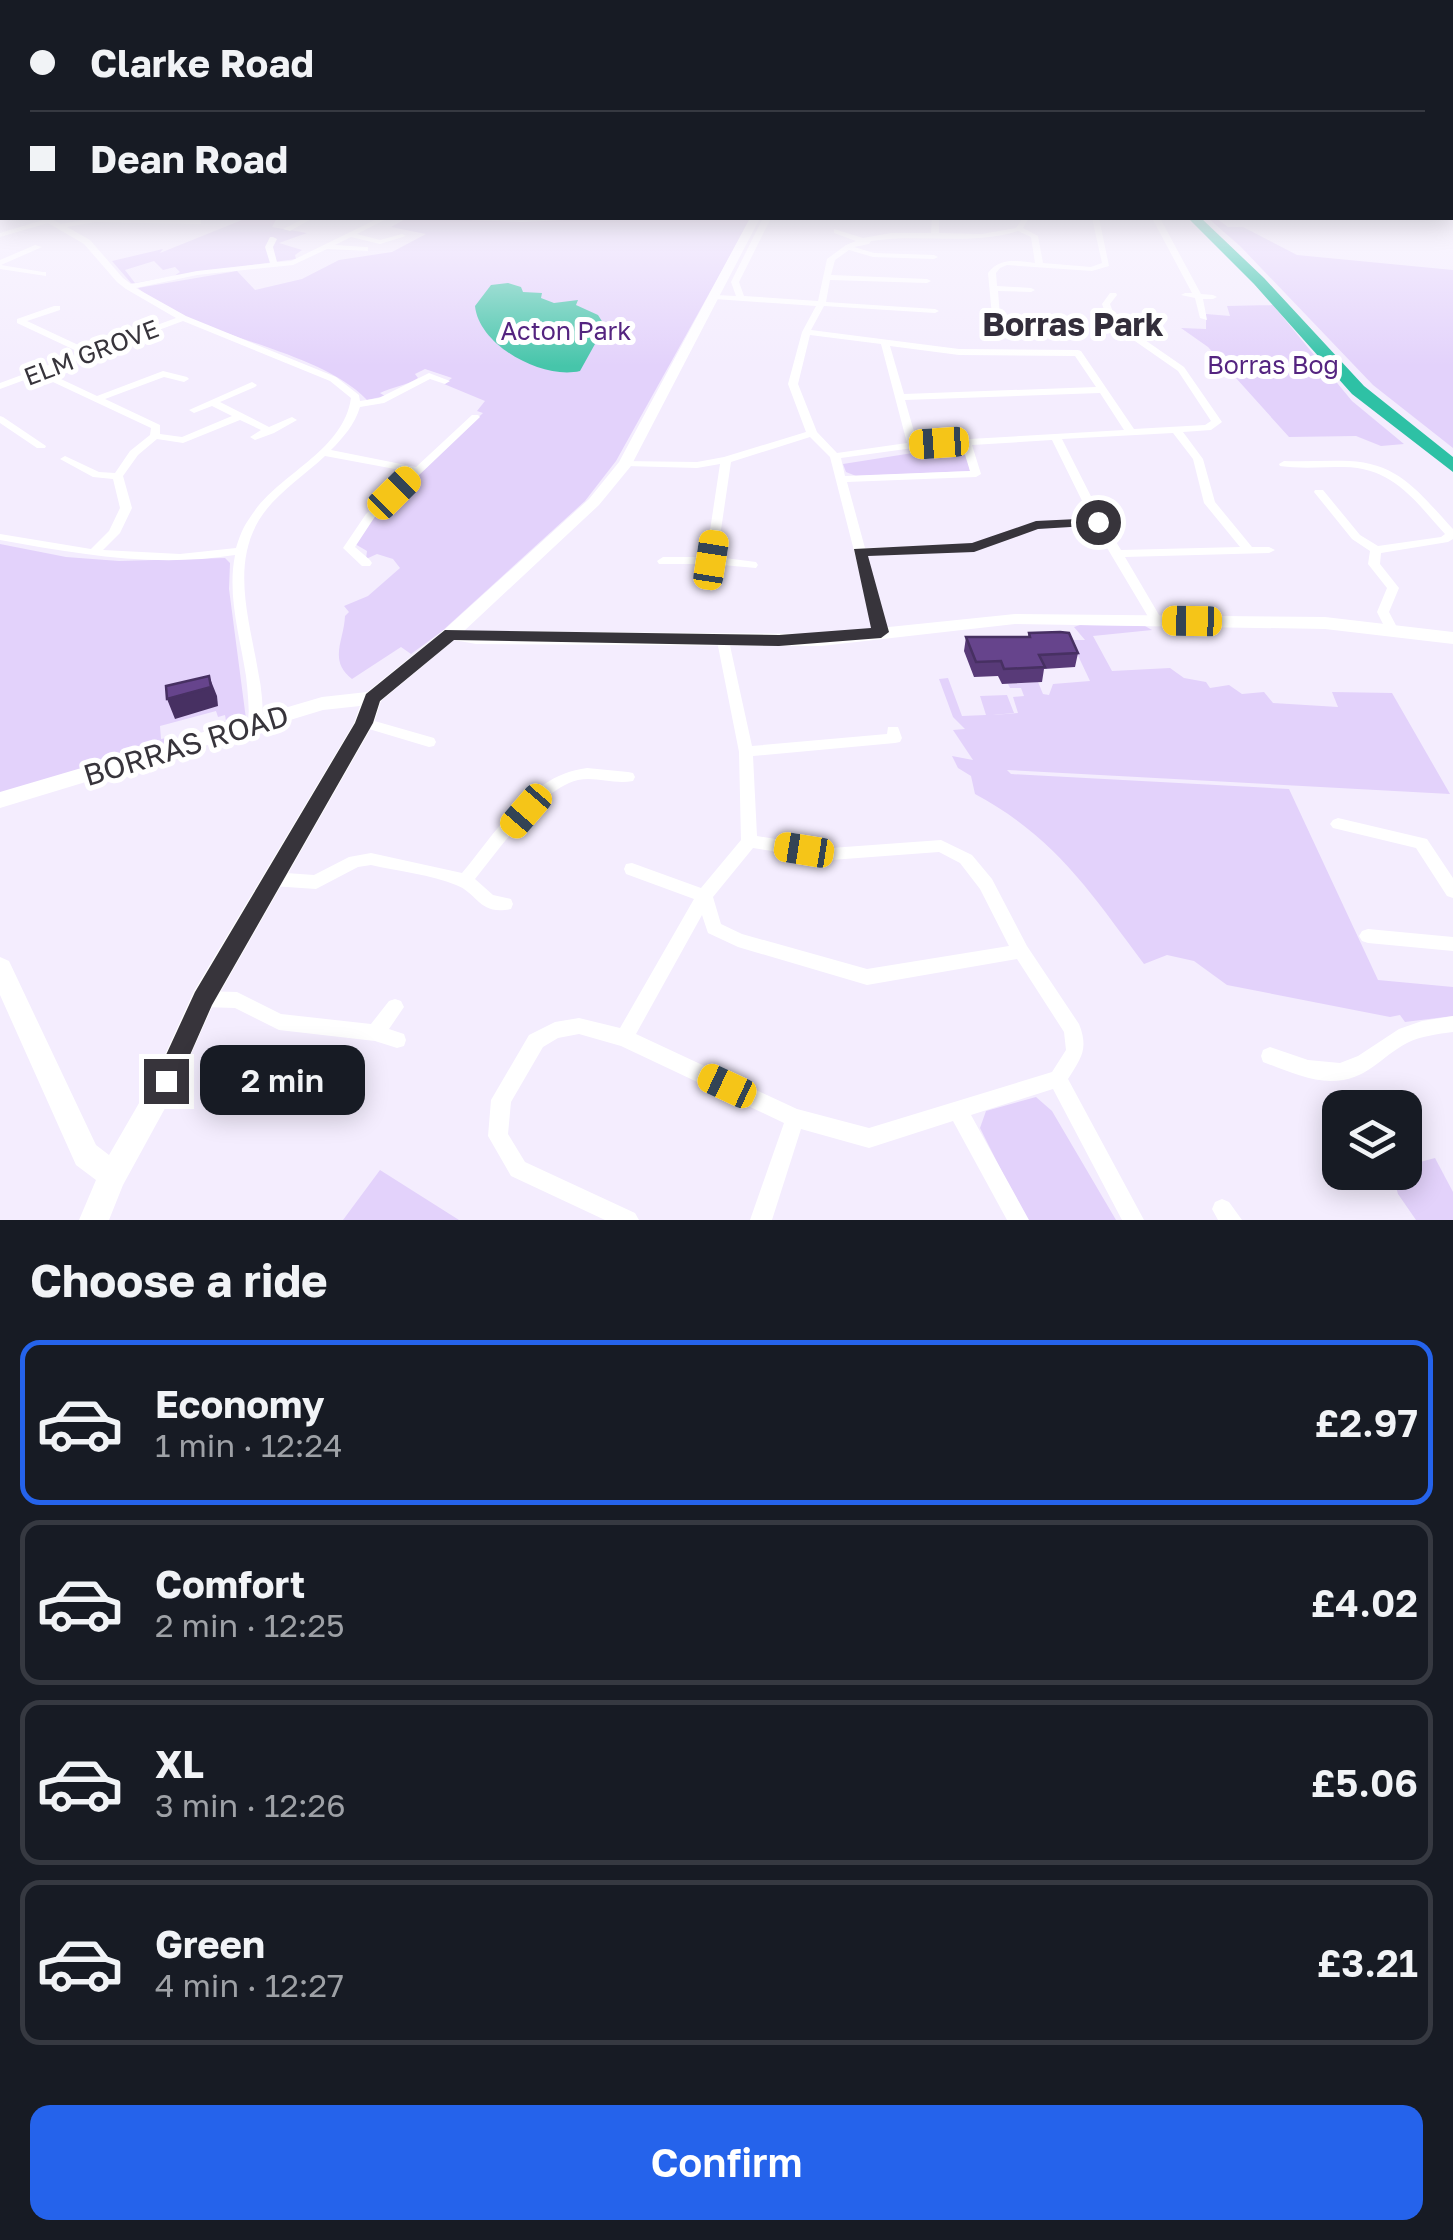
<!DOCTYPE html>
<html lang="en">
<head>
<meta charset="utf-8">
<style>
  :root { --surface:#171b24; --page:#20242c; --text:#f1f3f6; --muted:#9ea1a6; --line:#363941; --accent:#2563eb }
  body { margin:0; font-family:"Golos Text",sans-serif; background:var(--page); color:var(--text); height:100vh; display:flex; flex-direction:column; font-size:38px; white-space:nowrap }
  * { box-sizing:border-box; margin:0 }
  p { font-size:32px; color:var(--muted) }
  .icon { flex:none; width:55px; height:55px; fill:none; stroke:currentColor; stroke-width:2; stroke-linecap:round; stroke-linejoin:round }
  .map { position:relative; height:1220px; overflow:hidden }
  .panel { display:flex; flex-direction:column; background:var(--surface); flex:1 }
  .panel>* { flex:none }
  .hud { position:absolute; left:0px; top:0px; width:1455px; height:220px; box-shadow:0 5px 25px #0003; display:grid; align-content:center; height:220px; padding:0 30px; background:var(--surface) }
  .tools { position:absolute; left:1322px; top:1090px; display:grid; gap:20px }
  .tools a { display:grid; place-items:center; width:100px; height:100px; border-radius:20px; background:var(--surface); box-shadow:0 5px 25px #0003; font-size:50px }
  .end { position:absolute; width:45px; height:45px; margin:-22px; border:12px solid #37343b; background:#fff; box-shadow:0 0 0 5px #fff }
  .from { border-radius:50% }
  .bubble { position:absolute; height:70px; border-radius:20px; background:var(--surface); box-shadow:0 5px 25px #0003; font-size:32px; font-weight:600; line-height:70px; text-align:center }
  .car { position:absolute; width:30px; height:60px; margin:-30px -15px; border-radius:12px; box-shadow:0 0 8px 2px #0007; background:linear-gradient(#f5c518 24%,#345 0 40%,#f5c518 0 76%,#345 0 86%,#f5c518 0) }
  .hud b { display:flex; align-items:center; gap:35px; height:95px; font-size:38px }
  .hud b+b { border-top:2px solid var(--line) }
  .hud i { width:25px; height:25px; background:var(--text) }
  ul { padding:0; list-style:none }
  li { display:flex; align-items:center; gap:30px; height:165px; margin:0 20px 15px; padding:0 10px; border:5px solid var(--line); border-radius:20px }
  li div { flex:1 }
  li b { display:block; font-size:38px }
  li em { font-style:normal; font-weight:600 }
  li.current { border-color:var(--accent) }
  li>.icon { width:90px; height:90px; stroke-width:1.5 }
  h2 { padding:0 30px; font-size:45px; line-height:120px }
  .primary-button { display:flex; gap:20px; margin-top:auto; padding:20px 30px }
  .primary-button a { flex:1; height:115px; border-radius:20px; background:var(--accent); color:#fff; font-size:40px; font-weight:600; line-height:115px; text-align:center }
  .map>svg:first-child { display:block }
</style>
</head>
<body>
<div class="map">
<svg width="1453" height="1220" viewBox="0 0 1453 1220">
  <rect width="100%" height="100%" fill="#f4edfe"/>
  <path fill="#e3d2fb" d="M247,218h30l-5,9 35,6 -28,10 23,7 -7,5 1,4 -122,17 6,-4 -5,-5 -12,3 -9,-9 -29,9 10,13 33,-6 -32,7 -5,-1 -19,-22 51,-12 -3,4z
    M407,218l115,4 88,-4 140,2 -134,241 -31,40 -144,131 -30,22 -10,-7 -49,32c-24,-19 -8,-38 -7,-63l4,-4 -5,-6 24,-10 32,-28 -7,-9 -16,-5 -11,5 1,-8 -12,-7 22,-31 106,-100 -6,-2 8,-10 -41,-17 8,-6 -27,-9 -10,5 3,4c-13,8 -26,9 -38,15l5,3 -18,4c-51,-53 -169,-61 -229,-112l99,-17 18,19 47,-11 37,-19 53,-8 34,-18 -35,-7z
    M1208,218h8l12,9h15l54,28 156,15v178l-80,-63 -133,-139z
    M1273,305l79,96 52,43 -23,2 -25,-10 -67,1 -81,-90 -27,-19 25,1v-15l24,2 -3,-10z
    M957,446l8,3 5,22 -114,5 -10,-4 -3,-8z
    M0,544l66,13 53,4 106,-3 5,5 -1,26 17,130 -9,7 -20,3 -1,-5 10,-3 -1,-6 -7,2 -2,-6 -56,15 1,13 6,-1 1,5 -168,51z
    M1080,625l65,1 7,4 -59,6 19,35 58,-3 14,10 22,4 4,6 19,-3 13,9 22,-2 9,11 65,4 -6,-15 60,1 58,101 -443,-24 4,4 278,15 89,191 75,7v29l-48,6 -5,-7 -10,2 -163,-32 -33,-24 -27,-6 -23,9c-53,-71 -89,-127 -169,-170l-4,-18 -13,-8 -6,-12 21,4 -20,-30 12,-1 -12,-12 -14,-38 9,-1 14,38 24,-1 -6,-19 27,-1 7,18 -21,2 25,-2 -5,-16 11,-1 -3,-8h-11l-2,-4 30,-2 5,12 6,1 4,-11 37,-3 -17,-36 -19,-5h31l-11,-13z
    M1036,1097l16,14 64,109h-90l-46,-92 6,-17z
    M1435,1158l18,34v28h-37l-18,-26 -6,-21 13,-1v-6z
    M380,1170l79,50h-116z"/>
  <path fill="#46c5aa" d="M508,283l13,4 2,5 19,1 -1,5 13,5 24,-3 -2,5 22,10 7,11 -25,45c-37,9 -101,-25 -105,-65l16,-21z"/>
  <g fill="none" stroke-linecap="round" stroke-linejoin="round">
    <path fill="#fff" fill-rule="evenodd" d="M41,218h8l12,6 34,-6 106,2v4h-3l-103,-2 -28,5 23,13 33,38 8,6 66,-13 73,-8 -5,-16 5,-10h3l4,2 -4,8 4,15 14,-1 88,-43h9l-31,16 23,6 22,-6 4,2 -26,8 -29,-7 -16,8 30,2h3v4l-41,-2 -34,16 -96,10 -61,13 50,28 150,61 23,18 1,6 19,-3 50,-25 21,8 -5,3 -15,-5 -46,24 -24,4c-5,17 -17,31 -29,43l85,17 56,-52h6l2,2 -106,101 -19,29 15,13 2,3 -2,3h-8l-19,-18 23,-34 45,-42 -86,-16c-21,20 -51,39 -66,64 -28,47 -9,102 -1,151 4,18 5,36 5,54l-2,3h-10l-2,-3c0,-17 -1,-32 -3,-49 -6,-40 -19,-80 -11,-121 -80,13 -157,-1 -235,-15v-6l91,15 18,-18 11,-23 -7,-29 -20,-2 -33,-18 5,-3 34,16 16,1 15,-22 20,-16 1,-7 -113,-53 -38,14v-6l81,-30 -64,-30v-4l37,-13h6v4l-33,11 62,29 87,-32 -50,-29 -9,-7 -33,-38 -36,-21 -48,14v-4l43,-13zM183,321l147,60 21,17c-8,55 -75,76 -102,121 -6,8 -10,19 -13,29l-56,6 -77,-4 17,-17 12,-25 -9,-32 15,-21 19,-16 26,4 57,-23 21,10 -11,7 5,3 19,-7 23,-13 -5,-3 -23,10 -49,-25 35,-15 2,-2 -5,-3 -63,28 5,3 18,-7 20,10 -50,21 -22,-3v-9l-55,-26 59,-22 20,5 5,-3 -2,-2 -24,-6 -66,25 -51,-24z
      M305,218h8l-23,13 -7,-2z
      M763,218h8l-32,64 5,14 74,5 9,-42 19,-14 10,-4 -22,-8v-4l29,9 28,-5h40l1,-15h7v15l43,1 34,-6 7,-10h6l-6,10 15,8 5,27 48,4 11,-4 -10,-45h7l10,48 -17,5 -85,-6 -7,3 -4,5 1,13 34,2 4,2 -4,2 -33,-1 2,25 -4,3 -4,-3 -4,-43c12,-16 29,-12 47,-10l-4,-26 -13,-6c-48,15 -98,2 -147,10l-2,3 -15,3 20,6 60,2 4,2 -4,2 -61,-2 -24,-7 -14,10 -4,15 96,4 4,2 -4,2 -97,-3 -4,22 109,7 4,2 -4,2 -111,-7 -13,24 148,19 119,1 3,1 53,78 71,-4 6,-4 -33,-50 -69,-48 -7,-19 8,-11h6l1,2 -7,9 6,16 68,47 38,55 -11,8 -28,2 20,27 12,43 37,45h17l6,3 -6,3 -144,4 37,63 -6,4 -6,-4 -56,-94 -56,2 -64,23 -107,4 20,78 -6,4 -6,-4 -45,-176 -20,-20 -79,25 -14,95 39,5 2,3 -2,3 -45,-4h-52l-2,-3 6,-4h43l14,-93 -23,4 -71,-2 -5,-3 1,-2 75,1 27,-5 82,-25 -18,-48 14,-52 14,-26 -101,-7 -4,-2 4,-2 21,1 -5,-14zM810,335l71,9 26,99 -70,10 -20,-21 -19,-48zM890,346l69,9 116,1 21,31 -192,7zM1100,393l24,37 -207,12 -12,-42zM1173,433l20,26 11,44 36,44 -119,3 -17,-28 -42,-83zM1052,440l39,79 -55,3 -63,23 -108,3 -18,-66 129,-5 5,-3 -9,-29zM962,445l8,26 -125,5 -4,-18 72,-10z
      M1152,218h8l41,76 12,1 4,2 -4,2h-10l4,21 -7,-2 -5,-20 -14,-3 4,-2h7z
      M35,245l7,2 -41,18 42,7h3v4l-46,-7v-9z
      M0,416l3,1 43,29 -1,2h-8l-37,-25z
      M1284,461c22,1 43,-1 65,0 51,2 72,34 104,68v10l-5,3 -67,11 -1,11 19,24 -10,24 10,19 -1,3h-10l-11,-22 10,-24 -19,-24 2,-13 -18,-12 -38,-47 1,-2h8l37,45 18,11 63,-9 4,-3c-31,-34 -51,-66 -101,-67 -22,0 -43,2 -64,-1l-1,-2z
      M723,637l6,4 23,105 135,-12 1,-7h10l4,11 -2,4 -5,1 -142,13 4,80 74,12 110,-8 31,15 20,24 35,67 52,78c10,25 2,34 -11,55l76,141h-22l-69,-131 -82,26 58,105h-22l-54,-99 -84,27 -68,-19 -29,91h-22l34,-97 -163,-77 -42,-12 -21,4 -15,9 -32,55 -3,32 17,28 110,51 4,7h-34l-94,-44 -23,-40 3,-36 38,-65 26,-13 24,-4 41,10 74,-129 -68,-25 -2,-5 2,-5 6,-1 69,25 40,-48 -2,-88 -22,-111zM753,848l78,12 108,-8 21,11 20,26 29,57 -142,23 -125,-35 -21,-10 -8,-27zM702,915l6,18 30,14 129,38 150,-26 47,73 2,18 -14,22 -183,56 -72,-19 -161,-75z
      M364,718l70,20 2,4 -2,4 -5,1 -70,-21 -2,-3 2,-3z
      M587,768l41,4 5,1 2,4 -2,4c-19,4 -37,-5 -55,-1 -38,9 -79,70 -103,99l18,16 18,4 2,5 -2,5c-32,7 -33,-16 -55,-24 -24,-10 -59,-14 -85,-20l-13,2 -42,22 -44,-3 -6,-2 -2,-5 2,-5 6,-2 42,3 35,-18 22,-4 91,20c33,-40 68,-98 125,-105z
      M1338,818l89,21 26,39v20l-6,-2 -31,-48 -83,-20 -3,-4 3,-4z
      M1368,929l85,8v14l-85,-8 -6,-2 -3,-5 3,-5z
      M203,991l34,1 44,22 90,10 18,-23 6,-2 6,2 3,6 -15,22 15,5 2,6 -2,6 -7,2 -22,-7 -96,-11 -44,-22 -32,-1 -6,-2 -3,-6 3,-6z
      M1453,1016v16c-15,2 -32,4 -46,11 -27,14 -40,38 -76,38 -23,0 -46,-11 -68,-19l-2,-6 2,-6 7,-3 38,13 32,3 18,-7 41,-27 23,-8z
      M1222,1199l7,3 13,18h-24l-6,-11 3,-7z"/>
    <path fill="#fff" fill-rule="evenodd" d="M750,218h10l-129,248 -32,39 -135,126 357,3 194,-20 310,3 128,15v12l-128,-15 -310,-5 -194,22 -345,-2 -22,-4 -73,61 -7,22 -161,282 -38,85 -52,95 -14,35h-30l17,-40 -20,-15 -76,-170v-38l9,4 87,184 13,10 48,-83 37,-81 160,-268 6,-17 -37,4 -323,98v-16l322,-95 45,-5 77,-62 145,-131 30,-37z"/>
    <path fill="#2ec1a5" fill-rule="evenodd" d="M1188,218h13l63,60 100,108 89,71v15l-101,-78 -98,-110z"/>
  </g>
  <path fill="#583a78" d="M1029,633l49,20 -3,14 -31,2 -2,13 -40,2 -4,-8 -24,1 -10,-26 2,-14h62z"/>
  <path fill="#473062" d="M209,676l8,20 1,10 -43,13 -8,-20z"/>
  <path fill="#66448c" stroke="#473062" stroke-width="2.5" d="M1060,632l9,1 9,20 -39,2 6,12 -41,2 -3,-8 -25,1 -10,-25h64l-1,-4z
    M209,676l2,11 -44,12 -1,-13z"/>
  <linearGradient id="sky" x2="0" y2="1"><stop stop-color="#67bbcf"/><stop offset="0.53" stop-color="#faf7ff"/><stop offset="1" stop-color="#faf7ff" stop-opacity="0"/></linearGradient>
  <rect width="1453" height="366" fill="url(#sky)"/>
  <path fill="#37343b" d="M1098,518l5,1v6l-65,4 -64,23 -106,4 21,76 -8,6 -102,8 -325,-6 -74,61 -7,22 -161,282 -37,84 -9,3 -9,-3 -3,-8 41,-89 160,-269 11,-29 79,-64 334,5 92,-7 -17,-79 118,-6 64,-22z"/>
  <g text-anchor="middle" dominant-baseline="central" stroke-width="10" stroke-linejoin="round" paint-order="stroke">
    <g font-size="25" fill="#542480" stroke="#fff">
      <text x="566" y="330">Acton Park</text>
      <text x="1273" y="364">Borras Bog</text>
    </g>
    <g font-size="25" fill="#37343b" stroke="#fff">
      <text transform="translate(91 352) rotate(-21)">ELM GROVE</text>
    </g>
    <g font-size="30" fill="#37343b" stroke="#fff">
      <text transform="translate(186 745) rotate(-17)">BORRAS ROAD</text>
    </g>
    <g font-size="32" font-weight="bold" fill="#332e3b" stroke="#fff">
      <text x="1073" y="324">Borras Park</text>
    </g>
  </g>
</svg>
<div class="tools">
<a><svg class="icon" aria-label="layers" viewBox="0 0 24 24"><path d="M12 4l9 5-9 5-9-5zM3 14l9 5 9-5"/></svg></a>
</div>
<i class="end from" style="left:1098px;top:522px"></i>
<i class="end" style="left:166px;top:1081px"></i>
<div class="bubble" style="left:200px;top:1045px;width:165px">2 min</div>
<i class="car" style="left:939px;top:443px;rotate:266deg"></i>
<i class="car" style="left:394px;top:493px;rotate:45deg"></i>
<i class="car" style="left:711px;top:560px;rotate:9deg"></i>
<i class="car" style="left:1192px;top:621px;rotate:271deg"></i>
<i class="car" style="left:526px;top:811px;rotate:221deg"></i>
<i class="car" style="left:804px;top:850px;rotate:279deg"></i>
<i class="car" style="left:727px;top:1086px;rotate:295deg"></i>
<div class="hud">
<b><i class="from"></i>Clarke Road</b>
<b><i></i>Dean Road</b>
</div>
</div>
<section class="panel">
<h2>Choose a ride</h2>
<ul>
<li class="current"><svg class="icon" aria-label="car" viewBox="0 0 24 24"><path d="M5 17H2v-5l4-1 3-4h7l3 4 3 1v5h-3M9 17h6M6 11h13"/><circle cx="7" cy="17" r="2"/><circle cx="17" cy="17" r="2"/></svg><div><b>Economy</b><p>1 min · 12:24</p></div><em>£2.97</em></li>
<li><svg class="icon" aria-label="car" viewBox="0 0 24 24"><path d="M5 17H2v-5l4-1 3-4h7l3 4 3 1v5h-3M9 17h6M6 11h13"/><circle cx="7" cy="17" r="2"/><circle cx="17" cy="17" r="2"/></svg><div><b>Comfort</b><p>2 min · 12:25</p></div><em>£4.02</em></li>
<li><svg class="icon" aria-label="car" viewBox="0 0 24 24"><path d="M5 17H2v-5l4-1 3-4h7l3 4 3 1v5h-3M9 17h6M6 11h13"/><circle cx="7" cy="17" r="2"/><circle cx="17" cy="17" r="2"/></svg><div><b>XL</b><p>3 min · 12:26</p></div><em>£5.06</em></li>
<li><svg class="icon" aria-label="car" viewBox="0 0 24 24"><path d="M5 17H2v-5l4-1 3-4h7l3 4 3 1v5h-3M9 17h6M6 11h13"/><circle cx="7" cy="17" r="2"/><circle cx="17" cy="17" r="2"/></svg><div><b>Green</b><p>4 min · 12:27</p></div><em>£3.21</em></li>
</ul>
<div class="primary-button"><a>Confirm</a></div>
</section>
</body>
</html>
